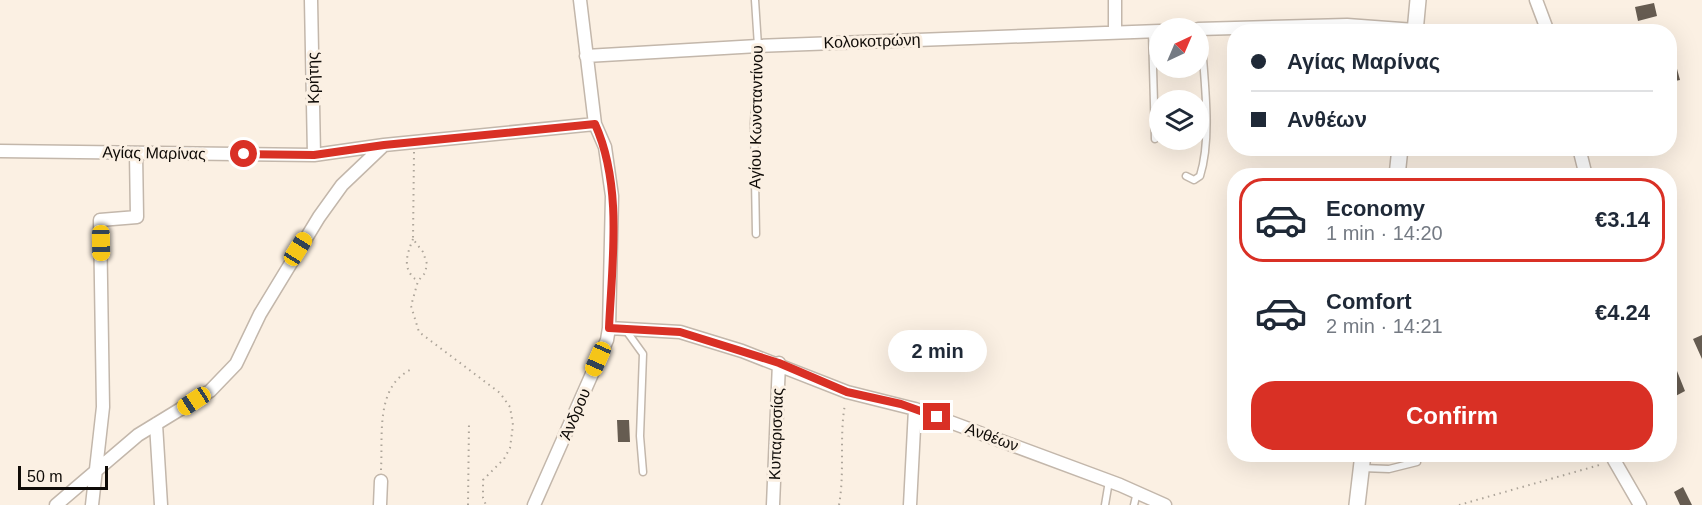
<!DOCTYPE html>
<html lang="en">
<head>
<meta charset="utf-8">
<style>
  :root { --surface:#fff; --page:#f2f2f3; --text:#1f2937; --muted:#747a83; --line:#e0e1e3; --accent:#d93025 }
  body { margin:0; font-family:Helvetica,sans-serif; background:var(--page); color:var(--text); height:100vh; display:flex; flex-direction:column; font-size:22px; white-space:nowrap }
  * { box-sizing:border-box; margin:0 }
  p { font-size:20px; color:var(--muted) }
  .icon { flex:none; width:33px; height:33px; fill:none; stroke:currentColor; stroke-width:2; stroke-linecap:round; stroke-linejoin:round }
  .map { position:relative; flex:1; overflow:hidden }
  .drawer { position:absolute; left:1227px; top:168px; width:450px; height:294px; display:flex; flex-direction:column; background:var(--surface); border-radius:24px; box-shadow:0 6px 24px #0002 }
  .drawer>* { flex:none }
  .banner { position:absolute; left:1227px; top:24px; width:450px; height:132px; border-radius:24px; box-shadow:0 6px 24px #0002; display:grid; align-content:center; height:132px; padding:0 24px; background:var(--surface) }
  .needle { width:39px; rotate:44deg }
  .buttons { position:absolute; left:1149px; top:18px; display:grid; gap:12px }
  .buttons a { display:grid; place-items:center; width:60px; height:60px; border-radius:50%; background:var(--surface); box-shadow:0 6px 24px #0002; font-size:30px }
  .scale { position:absolute; left:18px; bottom:15px; width:90px; box-sizing:border-box; padding-left:6px; border:3px solid #0f0b07; border-top:0; font-size:16px; line-height:21px; white-space:nowrap; color:#0f0b07; -webkit-text-stroke:4px #fbf0e3; paint-order:stroke }
  .end { position:absolute; width:27px; height:27px; margin:-14px; border:8px solid #d93025; background:#fff; box-shadow:0 0 0 3px #fff }
  .from { border-radius:50% }
  .bubble { position:absolute; height:42px; border-radius:21px; background:var(--surface); box-shadow:0 6px 24px #0002; font-size:20px; font-weight:800; line-height:42px; text-align:center }
  .car { position:absolute; width:18px; height:36px; margin:-18px -9px; border-radius:8px; box-shadow:0 0 4px 2px #0007; background:linear-gradient(#f5c518 24%,#345 0 40%,#f5c518 0 76%,#345 0 86%,#f5c518 0) }
  .banner b { display:flex; align-items:center; gap:21px; height:57px; font-size:22px }
  .banner b+b { border-top:2px solid var(--line) }
  .banner i { width:15px; height:15px; background:var(--text) }
  ul { padding:10px 0 0; list-style:none }
  li { display:flex; align-items:center; gap:18px; height:84px; margin:0 12px 9px; padding:0 12px; border:3px solid transparent; border-radius:24px }
  li div { flex:1 }
  li b { display:block; font-size:22px }
  li em { font-style:normal; font-weight:800 }
  li.selected { border-color:var(--accent) }
  li>.icon { width:54px; height:54px; stroke-width:1.5 }
  .cta { display:flex; gap:12px; margin-top:auto; padding:12px 24px }
  .cta a { flex:1; height:69px; border-radius:24px; background:var(--accent); color:#fff; font-size:24px; font-weight:800; line-height:69px; text-align:center }
  .map>svg:first-child { display:block }
</style>
</head>
<body>
<div class="map">
<svg width="1702" height="505" viewBox="0 0 1702 505">
  <rect width="100%" height="100%" fill="#fbf0e3"/>
  <path fill="#665c51" d="M1654,3l3,13 -19,5 -3,-14z
    M1676,65l4,15 -10,2v-16z
    M1702,335v24l-9,-20z
    M1677,371l8,20 -15,8v-24z
    M617,420h12l1,22h-12z
    M1683,487l9,18h-12l-6,-13z"/>
  <g fill="none" stroke-linecap="round" stroke-linejoin="round">
    <g stroke="#c3b7ab" stroke-width="9">
      <path id="service" d="M755,0l3,46 -4,78 2,110
        M1152,32l3,107
        M1186,176l8,4 6,-4c13,-41 3,-103 1,-147
        M625,329l18,25 -3,82 3,36
        M1362,468l27,1 28,-7
        M1105,505l4,-24
        M1134,505l3,-13"/>
    </g>
    <g stroke="#c3b7ab" stroke-width="15">
      <path id="minor" d="M311,0l3,155
        M1536,0l12,32
        M1198,29l149,-4 68,5
        M1115,32v-32
        M586,56l172,-10 402,-15
        M1579,148l7,28
        M0,151l314,4 70,-10 211,-21
        M609,328l71,4 62,19 105,41 68,17 205,76 45,20
        M156,424l5,81
        M1614,454v6l26,45
        M56,505l82,-70 72,-44 26,-27 24,-50 59,-97 23,-32 42,-40
        M92,505l11,-98 -3,-187 37,-3 -1,-64
        M380,505l1,-24
        M534,505l73,-165 2,-12 3,-132 -7,-49 -10,-23 -15,-124
        M773,505l6,-142
        M910,505l5,-96"/>
    </g>
    <g stroke="#c3b7ab" stroke-width="18">
      <path id="tertiary" d="M1415,32l3,-32
        M1397,176l3,-28
        M1357,505l6,-51"/>
    </g>
    <path stroke="#ada59a" stroke-width="2" stroke-dasharray="1.5 4.5" stroke-linecap="butt" d="M414,152l-1,87 10,13 4,12 -2,9 -7,8 -7,25 8,26 81,61 10,14 3,18 -3,23 -6,11 -21,21v18l3,7
      M413,239c-6,15 -12,31 5,42
      M381,470c2,-36 -6,-84 31,-101
      M468,505l1,-83
      M839,505c6,-34 0,-67 6,-101
      M1459,505l144,-41"/>
    <use href="#service" stroke="#fff" stroke-width="6"/>
    <use href="#minor" stroke="#fff" stroke-width="12"/>
    <use href="#tertiary" stroke="#fff" stroke-width="15"/>
  </g>
  <g fill="none" stroke-linecap="round" stroke-linejoin="round">
    <path stroke="#d93025" stroke-width="8" d="M244,154l70,1 70,-10 211,-21c28,62 17,138 14,204l71,4 99,31 68,29 54,12 36,13"/>
  </g>
  <g text-anchor="middle" dominant-baseline="central" stroke-width="6" stroke-linejoin="round" paint-order="stroke">
    <g font-size="16" fill="#0f0b07" stroke="#fbf0e3">
      <text transform="translate(872 41) rotate(-2)">Κολοκοτρώνη</text>
      <text transform="translate(313 78) rotate(-91)">Κρήτης</text>
      <text transform="translate(756 117) rotate(-89)">Αγίου Κωνσταντίνου</text>
      <text transform="translate(154 153) rotate(1)">Αγίας Μαρίνας</text>
      <text transform="translate(575 414) rotate(-67)">Άνδρου</text>
      <text transform="translate(776 434) rotate(-88)">Κυπαρισσίας</text>
      <text transform="translate(992 437) rotate(20)">Ανθέων</text>
    </g>
  </g>
</svg>
<div class="buttons">
<a><svg class="needle" viewBox="-14 -14 28 28"><path d="M0-13l5 13h-10z" fill="#e53935"/><path d="M0 13l5-13h-10z" fill="#747a83"/></svg></a>
<a><svg class="icon" aria-label="layers" viewBox="0 0 24 24"><path d="M12 4l9 5-9 5-9-5zM3 14l9 5 9-5"/></svg></a>
</div>
<div class="scale">50 m</div>
<i class="end from" style="left:244px;top:154px"></i>
<i class="end" style="left:937px;top:417px"></i>
<div class="bubble" style="left:888px;top:330px;width:99px">2 min</div>
<i class="car" style="left:101px;top:243px;rotate:179deg"></i>
<i class="car" style="left:298px;top:249px;rotate:32deg"></i>
<i class="car" style="left:598px;top:359px;rotate:204deg"></i>
<i class="car" style="left:194px;top:401px;rotate:237deg"></i>
<div class="banner">
<b><i class="from"></i>Αγίας Μαρίνας</b>
<b><i></i>Ανθέων</b>
</div>
<section class="drawer">
<ul>
<li class="selected"><svg class="icon" aria-label="car" viewBox="0 0 24 24"><path d="M5 17H2v-5l4-1 3-4h7l3 4 3 1v5h-3M9 17h6M6 11h13"/><circle cx="7" cy="17" r="2"/><circle cx="17" cy="17" r="2"/></svg><div><b>Economy</b><p>1 min · 14:20</p></div><em>€3.14</em></li>
<li><svg class="icon" aria-label="car" viewBox="0 0 24 24"><path d="M5 17H2v-5l4-1 3-4h7l3 4 3 1v5h-3M9 17h6M6 11h13"/><circle cx="7" cy="17" r="2"/><circle cx="17" cy="17" r="2"/></svg><div><b>Comfort</b><p>2 min · 14:21</p></div><em>€4.24</em></li>
</ul>
<div class="cta"><a>Confirm</a></div>
</section>
</div>
</body>
</html>
